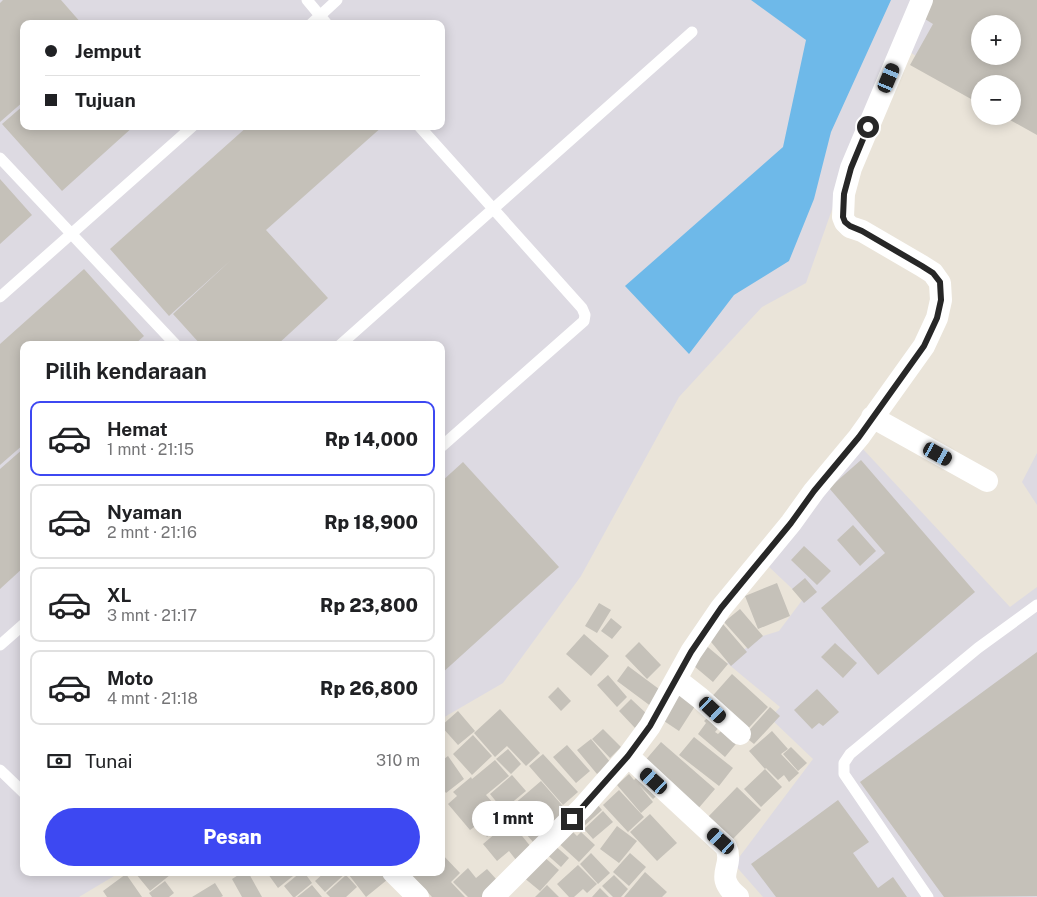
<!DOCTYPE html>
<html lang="id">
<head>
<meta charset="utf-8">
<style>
  :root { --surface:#fff; --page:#f2f2f2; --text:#202124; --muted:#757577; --line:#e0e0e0; --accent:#3d48f2 }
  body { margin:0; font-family:"Public Sans",sans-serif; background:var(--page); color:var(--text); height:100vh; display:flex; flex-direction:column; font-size:19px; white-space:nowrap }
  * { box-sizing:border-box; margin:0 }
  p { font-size:16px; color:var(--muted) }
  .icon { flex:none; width:28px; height:28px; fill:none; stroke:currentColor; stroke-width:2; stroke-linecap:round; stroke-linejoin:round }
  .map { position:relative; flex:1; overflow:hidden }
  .details { position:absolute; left:20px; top:341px; width:425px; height:535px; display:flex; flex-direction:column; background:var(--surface); border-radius:10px; box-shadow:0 2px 12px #0003 }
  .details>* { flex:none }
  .hud { position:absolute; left:20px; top:20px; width:425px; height:110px; border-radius:10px; box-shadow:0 2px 12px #0003; display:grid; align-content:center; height:110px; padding:0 25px; background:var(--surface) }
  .tools { position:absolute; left:971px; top:15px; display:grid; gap:10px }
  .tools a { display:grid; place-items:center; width:50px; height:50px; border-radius:50%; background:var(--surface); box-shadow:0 2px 12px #0003; font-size:25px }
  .end { position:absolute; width:22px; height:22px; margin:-11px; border:6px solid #272727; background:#fff; box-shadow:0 0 0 2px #fff }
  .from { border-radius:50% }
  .bubble { position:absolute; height:35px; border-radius:18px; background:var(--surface); box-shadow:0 2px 12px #0003; font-size:16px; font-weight:800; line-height:35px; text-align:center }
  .car { position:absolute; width:15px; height:30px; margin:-15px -8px; border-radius:6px; box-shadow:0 0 4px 1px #0007; background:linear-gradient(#222 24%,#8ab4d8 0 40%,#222 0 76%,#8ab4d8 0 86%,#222 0) }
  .hud b { display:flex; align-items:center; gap:18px; height:48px; font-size:19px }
  .hud b+b { border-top:1px solid var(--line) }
  .hud i { width:12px; height:12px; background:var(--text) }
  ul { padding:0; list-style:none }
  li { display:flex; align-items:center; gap:15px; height:75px; margin:0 10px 8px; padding:0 15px; border:2px solid var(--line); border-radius:10px }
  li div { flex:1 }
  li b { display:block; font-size:19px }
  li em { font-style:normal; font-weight:800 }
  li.active { border-color:var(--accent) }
  li>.icon { width:45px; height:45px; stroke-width:1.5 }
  h2 { padding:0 25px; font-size:22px; line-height:60px }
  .pay { display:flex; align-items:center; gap:12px; height:55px; padding:0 25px; font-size:19px }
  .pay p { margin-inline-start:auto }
  .action { display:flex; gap:10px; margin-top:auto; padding:10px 25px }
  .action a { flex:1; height:58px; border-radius:30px; background:var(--accent); color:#fff; font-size:20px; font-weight:800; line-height:58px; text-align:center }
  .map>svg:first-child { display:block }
</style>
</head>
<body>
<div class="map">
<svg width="1037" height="897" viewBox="0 0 1037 897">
  <rect width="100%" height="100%" fill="#eae4d9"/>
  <path fill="#dddae2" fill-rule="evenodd" d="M0,0h1037l-25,116v-32h-32v13l-78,-50 -68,157 -28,79 -44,24 -83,90 -98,179 -78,107 -62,36v-374h-417v527l95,1 -40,24h-79zM24,24h417v102h-417zM980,24h32v32h-32z
    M862,448l148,159 27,-20v310h-274l-29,-33 79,-105 -43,-41 10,-11 -53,-44 33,-26 19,-6 24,-32 -36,-34z
    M1037,453v52l-15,-23z"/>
  <path fill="#6eb9e9" d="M751,0h140l-60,132 -17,67 -25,62 -55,34 -45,59 -64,-68 158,-139 23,-107z"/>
  <path fill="#c5c1b9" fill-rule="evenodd" d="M3,0h58l21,24h-58v77l-24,21v-119z
    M929,0h108v135l-34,-19h9v-32h-32v20l-70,-39 23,-41 -13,-8zM980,24h32v32h-32z
    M24,105v21h110l-72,65 -60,-67z
    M248,126h135l-117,104 62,68 -51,47h-76l-28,-31 58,-54 -62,56 -59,-67z
    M0,179l32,36 -32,29z
    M84,269l60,67 -10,9h-110v99l-24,21v-121z
    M24,448v119l-24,22v-120z
    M861,460l114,132 -97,83 -57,-67 64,-55 -56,-65z
    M463,462l96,105 -118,107v-192z
    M853,525l23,26 -16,15 -23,-26z
    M804,546l27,25 -14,14 -26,-25z
    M805,578l12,14 -13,11 -12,-14z
    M777,583l13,33 -32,13 -13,-33z
    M599,603l12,7 -14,23 -12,-7z
    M740,609l23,27 -15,13 -24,-27z
    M611,618l11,9 -10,12 -11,-8z
    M723,624l24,28 -16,14 -24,-29z
    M584,634l25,22 -18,20 -25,-22z
    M639,642l22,23 -14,14 -22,-23z
    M703,643l25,21 -15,18 -25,-21z
    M835,643l22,20 -14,15 -22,-21z
    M1037,652v244l-93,1 -84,-115z
    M628,666l35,26 -11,15 -35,-26z
    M732,674l36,33 -24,26 -36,-32z
    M608,675l19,22 -10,10 -20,-22z
    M558,687l13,14 -10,10 -13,-14z
    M675,689l22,14 -18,28 -21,-14z
    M817,689l22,23 -16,14 -4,-3 -7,6 -18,-19z
    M631,699l17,16 -13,13 -16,-17z
    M770,707l10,9 -26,28 -10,-8z
    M500,709l40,44 -14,13 -19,-20 -12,11 -21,-24z
    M458,711l17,20 -17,14 -17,-19z
    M710,715l11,10 -6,7 3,2 7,-7 15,12 -15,18 -27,-23 8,-11 -2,-2z
    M603,729l18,18 -11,11 -18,-19z
    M772,731l16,18 -7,5 18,19 -10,9 -5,-7 -6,5 -12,-12 -1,1 17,18 -21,20 -17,-18 21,-20 -16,-18z
    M473,735l19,21 -20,19 -19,-21z
    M694,737l39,31 -14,18 -40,-31z
    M591,739l20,24 -14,11 -20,-24z
    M661,742l54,47 -18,21 -54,-47z
    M567,745l23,26 -14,12 -23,-26z
    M791,747l16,16 -9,8 -15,-17z
    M508,749l13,15 -10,10 -15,-15z
    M543,754l35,38 -15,13 -34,-39z
    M448,756l16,23 -18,14 -5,-7v-25z
    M495,760l14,16 -23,19 21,24 -20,18 -10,-12 -7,5 -22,-26 9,-8 -4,-4 18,-15 1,2z
    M643,771l19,20 -9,8 -14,-14 14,17 -12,11 -24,-28 12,-11 5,6z
    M512,775l14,16 -23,19 -13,-16z
    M541,781l27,31 -35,30 -27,-31z
    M737,787l24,23 -30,31 -24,-23z
    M619,790l25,27 -16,15 -25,-27z
    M838,800l31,42 -16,11 25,35 15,-11 14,20h-131l-25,-33z
    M597,804l5,6 -19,17 -6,-6z
    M603,811l10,11 -20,17 -9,-10z
    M650,814l27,29 -20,18 -27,-29z
    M510,821l21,26 -15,13 -7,-9 -12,10 -14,-17z
    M567,826l10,10 4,-4 14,13 -16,17 -24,-22z
    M617,826l20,15 -18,22 -19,-14z
    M552,843l17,15 -8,9 -17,-15z
    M441,853l19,20 -9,9 14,15h-33l-23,-25h32z
    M591,853l19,20 -12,11 -18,-20z
    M630,853l16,14 -17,19 -16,-14z
    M542,855l17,15 -19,21 -17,-14z
    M578,865l19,19 -10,9 -4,-4 -9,8h-5l-12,-13z
    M468,868l8,10 11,-9 10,11 -12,17h-17l-15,-15z
    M138,872h31l1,3 -20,16 -14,-17z
    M243,872h5l14,25h-20l-10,-18z
    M270,872h28l-20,16 -10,-14z
    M301,872h3l8,11 -17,14h-2l-9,-11z
    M325,872h22l-22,20 -10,-11z
    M353,872h38l2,3 -27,22 -17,-22z
    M645,872l22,20 -5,5h-38z
    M126,874l16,23h-35l-4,-6z
    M346,875l11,12 -11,10h-16l-4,-4z
    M614,875l14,14 -7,8h-8l-11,-11z
    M165,881l9,12 -5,4h-17l-3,-4z
    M215,883l8,13 -2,1h-29z
    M312,885l10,12h-25z
    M547,885l12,12h-24z
    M600,888l9,9h-17z"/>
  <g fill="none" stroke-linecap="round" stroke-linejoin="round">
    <path stroke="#fff" stroke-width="11" d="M307,0l20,24
      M311,24l26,-24
      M419,126l163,182 3,7 -1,6 -143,126
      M0,158l176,187
      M0,297l193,-171
      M340,345l352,-313
      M0,645l24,-21
      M0,770l24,23
      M928,897l-84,-123v-11l6,-9 128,-106 59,-43"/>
    <path stroke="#fff" stroke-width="22" d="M872,417l115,64
      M677,680l23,18 40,36
      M628,756l98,91c9,21 -14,28 12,50
      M393,872l25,25
      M493,897l90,-90 45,-51 22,-30 41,-74 30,-44 70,-85 23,-32 45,-54 65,-91 13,-28 4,-18 -1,-17 -7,-10 -11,-7 -60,-35 -12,-4 -5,-5 -2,-5 1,-23 7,-26 71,-168"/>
  </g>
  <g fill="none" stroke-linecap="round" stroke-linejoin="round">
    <path stroke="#272727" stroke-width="6" d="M572,819l56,-63 22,-30 41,-74 30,-44 70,-85 23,-32 45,-54 65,-91 13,-28 4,-18 -1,-18 -7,-9 -11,-7 -60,-35 -12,-5 -5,-4 -2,-5 1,-23 7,-26 17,-41"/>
  </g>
</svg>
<div class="tools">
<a>+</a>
<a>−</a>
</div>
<i class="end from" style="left:868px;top:127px"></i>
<i class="end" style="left:572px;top:819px"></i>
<div class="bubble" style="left:472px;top:801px;width:82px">1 mnt</div>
<i class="car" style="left:889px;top:78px;rotate:23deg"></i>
<i class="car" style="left:938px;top:454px;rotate:119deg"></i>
<i class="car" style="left:713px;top:710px;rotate:133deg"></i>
<i class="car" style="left:654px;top:781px;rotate:312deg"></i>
<i class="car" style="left:721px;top:841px;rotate:312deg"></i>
<div class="hud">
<b><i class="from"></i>Jemput</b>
<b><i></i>Tujuan</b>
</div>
<section class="details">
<h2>Pilih kendaraan</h2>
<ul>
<li class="active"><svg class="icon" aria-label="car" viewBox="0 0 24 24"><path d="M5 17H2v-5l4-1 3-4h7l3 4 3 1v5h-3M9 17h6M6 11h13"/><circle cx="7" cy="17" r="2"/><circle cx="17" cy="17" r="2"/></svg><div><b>Hemat</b><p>1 mnt · 21:15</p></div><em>Rp 14,000</em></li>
<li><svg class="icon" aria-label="car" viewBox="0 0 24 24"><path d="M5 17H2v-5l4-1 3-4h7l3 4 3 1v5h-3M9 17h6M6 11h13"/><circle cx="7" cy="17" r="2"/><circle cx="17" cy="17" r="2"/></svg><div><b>Nyaman</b><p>2 mnt · 21:16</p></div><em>Rp 18,900</em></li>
<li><svg class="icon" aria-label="car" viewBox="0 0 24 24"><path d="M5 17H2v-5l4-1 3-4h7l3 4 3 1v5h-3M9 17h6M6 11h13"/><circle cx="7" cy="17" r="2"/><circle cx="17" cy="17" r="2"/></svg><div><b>XL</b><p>3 mnt · 21:17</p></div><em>Rp 23,800</em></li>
<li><svg class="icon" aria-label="car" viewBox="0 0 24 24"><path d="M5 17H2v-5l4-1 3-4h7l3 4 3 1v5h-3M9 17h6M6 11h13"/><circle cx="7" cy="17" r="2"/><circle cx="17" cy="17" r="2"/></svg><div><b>Moto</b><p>4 mnt · 21:18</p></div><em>Rp 26,800</em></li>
</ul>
<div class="pay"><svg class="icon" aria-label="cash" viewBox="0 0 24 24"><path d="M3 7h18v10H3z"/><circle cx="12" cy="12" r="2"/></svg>Tunai<p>310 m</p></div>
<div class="action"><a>Pesan</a></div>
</section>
</div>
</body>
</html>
